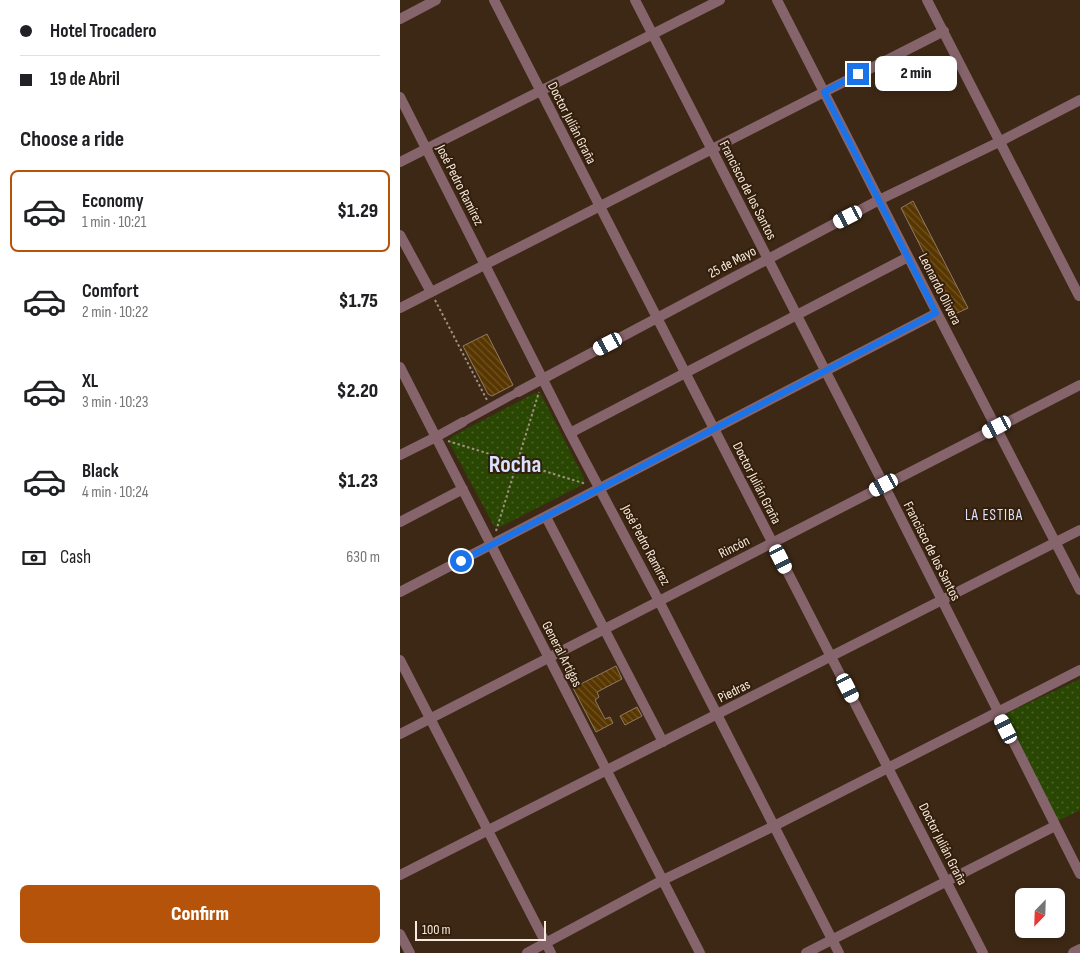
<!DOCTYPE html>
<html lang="en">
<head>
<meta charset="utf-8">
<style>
  :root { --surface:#fff; --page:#f2f2f2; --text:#202124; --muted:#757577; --line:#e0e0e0; --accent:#b45309 }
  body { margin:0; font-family:"Sofia Sans Condensed",sans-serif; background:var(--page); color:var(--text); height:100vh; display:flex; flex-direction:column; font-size:19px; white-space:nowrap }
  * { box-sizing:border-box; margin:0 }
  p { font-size:16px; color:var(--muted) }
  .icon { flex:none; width:28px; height:28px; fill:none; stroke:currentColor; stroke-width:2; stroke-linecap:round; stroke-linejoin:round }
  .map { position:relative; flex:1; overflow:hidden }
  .panel { display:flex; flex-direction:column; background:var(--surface); width:400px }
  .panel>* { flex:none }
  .banner { display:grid; align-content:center; height:110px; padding:0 20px; background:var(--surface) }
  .needle { width:32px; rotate:203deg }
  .controls { position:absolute; left:615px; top:888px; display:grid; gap:10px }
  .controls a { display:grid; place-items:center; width:50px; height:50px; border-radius:8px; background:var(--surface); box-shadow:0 2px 8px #0003; font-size:25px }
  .scale { position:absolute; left:15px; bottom:12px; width:131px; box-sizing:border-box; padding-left:5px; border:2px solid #f8eade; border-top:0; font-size:14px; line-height:18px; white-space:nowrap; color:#f8eade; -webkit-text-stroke:4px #321e0b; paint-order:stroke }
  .end { position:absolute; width:22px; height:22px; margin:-11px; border:6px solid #1a73e8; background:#fff; box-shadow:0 0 0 2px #fff }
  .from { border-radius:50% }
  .bubble { position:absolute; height:35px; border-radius:8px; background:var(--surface); box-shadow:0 2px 8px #0003; font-size:16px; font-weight:800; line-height:35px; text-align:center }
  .car { position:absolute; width:15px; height:30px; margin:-15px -8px; border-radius:6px; box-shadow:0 0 4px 1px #0007; background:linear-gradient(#fff 24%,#345 0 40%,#fff 0 76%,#345 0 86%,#fff 0) }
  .banner b { display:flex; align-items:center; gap:18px; height:48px; font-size:19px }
  .banner b+b { border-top:1px solid var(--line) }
  .banner i { width:12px; height:12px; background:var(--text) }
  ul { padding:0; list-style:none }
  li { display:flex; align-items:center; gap:15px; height:82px; margin:0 10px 8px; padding:0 10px; border:2px solid transparent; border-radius:8px }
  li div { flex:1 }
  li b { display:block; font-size:19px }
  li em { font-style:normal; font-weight:800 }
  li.selected { border-color:var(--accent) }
  li>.icon { width:45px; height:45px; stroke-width:1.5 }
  h2 { padding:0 20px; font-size:22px; line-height:60px }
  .pay { display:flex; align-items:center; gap:12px; height:55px; padding:0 20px; font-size:19px }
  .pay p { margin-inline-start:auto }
  .primary-button { display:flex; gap:10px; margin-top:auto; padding:10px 20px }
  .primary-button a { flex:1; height:58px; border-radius:8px; background:var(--accent); color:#fff; font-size:20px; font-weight:800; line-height:58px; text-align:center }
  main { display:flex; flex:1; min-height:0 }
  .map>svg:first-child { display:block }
</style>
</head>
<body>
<main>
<section class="panel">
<div class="banner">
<b><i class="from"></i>Hotel Trocadero</b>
<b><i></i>19 de Abril</b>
</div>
<h2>Choose a ride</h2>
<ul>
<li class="selected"><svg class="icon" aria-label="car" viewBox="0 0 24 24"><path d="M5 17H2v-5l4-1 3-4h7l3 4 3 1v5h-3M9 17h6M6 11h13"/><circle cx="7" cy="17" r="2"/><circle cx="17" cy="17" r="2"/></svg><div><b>Economy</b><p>1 min · 10:21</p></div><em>$1.29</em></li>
<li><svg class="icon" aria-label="car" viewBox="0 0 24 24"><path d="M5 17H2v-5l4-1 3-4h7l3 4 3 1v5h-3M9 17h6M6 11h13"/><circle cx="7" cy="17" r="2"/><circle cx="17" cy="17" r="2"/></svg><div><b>Comfort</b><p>2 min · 10:22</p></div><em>$1.75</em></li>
<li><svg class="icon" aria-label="car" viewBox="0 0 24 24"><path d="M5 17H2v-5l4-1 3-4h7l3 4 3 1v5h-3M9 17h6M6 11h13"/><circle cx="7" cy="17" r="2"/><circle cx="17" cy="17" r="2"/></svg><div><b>XL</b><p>3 min · 10:23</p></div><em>$2.20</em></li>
<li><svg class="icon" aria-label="car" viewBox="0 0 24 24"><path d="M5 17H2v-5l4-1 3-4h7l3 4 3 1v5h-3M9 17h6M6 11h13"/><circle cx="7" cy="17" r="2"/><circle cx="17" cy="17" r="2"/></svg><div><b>Black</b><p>4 min · 10:24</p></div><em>$1.23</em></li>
</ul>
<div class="pay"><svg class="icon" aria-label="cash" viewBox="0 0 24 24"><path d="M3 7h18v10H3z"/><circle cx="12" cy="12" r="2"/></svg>Cash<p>630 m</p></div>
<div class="primary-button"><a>Confirm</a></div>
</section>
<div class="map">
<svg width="680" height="953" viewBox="0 0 680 953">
  <defs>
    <pattern id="green-dots" width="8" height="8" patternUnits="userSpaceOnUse" patternTransform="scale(1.25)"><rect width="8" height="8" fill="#294602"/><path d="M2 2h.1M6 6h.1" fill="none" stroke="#496126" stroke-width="1.8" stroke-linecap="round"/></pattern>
    <pattern id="building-back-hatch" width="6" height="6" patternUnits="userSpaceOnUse" patternTransform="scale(1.25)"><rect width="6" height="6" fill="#583600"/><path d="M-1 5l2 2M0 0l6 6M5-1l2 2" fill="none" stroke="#715325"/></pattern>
  </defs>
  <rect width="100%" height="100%" fill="#3d2815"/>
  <path fill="url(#green-dots)" d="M135,393h4l3,3 42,82v4l-2,3 -82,42 -6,-1 -44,-82v-5l3,-3z
    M680,679v131l-22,11 -53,-107z"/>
  <path fill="url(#building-back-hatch)" stroke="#907b63" d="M513,201l55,107 -13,6 -54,-106z
    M87,334l26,51 -21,11 -4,-2 -25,-48z
    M216,666l6,13 -25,13 2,5 -4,3 10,19 5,-2 3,6 -17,9 -23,-44z
    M237,707l5,9 -17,9 -5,-9z"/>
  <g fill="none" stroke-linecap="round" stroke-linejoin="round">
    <path stroke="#a08f7f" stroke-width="2" stroke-dasharray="2.5 2.5" stroke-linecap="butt" d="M35,300l52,100
      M48,441l138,43
      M96,531l43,-139"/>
    <path stroke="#86646c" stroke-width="8" d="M63,422l55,-30"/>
    <path stroke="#86646c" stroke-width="10" d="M94,0l489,953
      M235,0l249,485 196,389
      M377,0l160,313 143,277
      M527,0l152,296
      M0,19l36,-19
      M0,97l170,336 89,168 180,352
      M0,162l320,-162
      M0,235l31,57
      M0,308l544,-277
      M0,367l300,586
      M118,392l361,-192 122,-59 79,-41
      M170,433l338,-176
      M0,455l36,-18 27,-15
      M146,517l117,225
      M0,522l63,-33
      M0,592l537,-279
      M0,660l151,293
      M0,734l680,-349
      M0,875l680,-345
      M0,934l10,19
      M127,953l136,-73 111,-54 306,-156
      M406,953l249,-127"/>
    <path stroke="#86646c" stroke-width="12" d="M674,953l6,-3"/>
  </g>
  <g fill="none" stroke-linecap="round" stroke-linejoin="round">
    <path stroke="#1a73e8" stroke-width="6" d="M61,561l475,-248 -112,-221 34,-18"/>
  </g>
  <g text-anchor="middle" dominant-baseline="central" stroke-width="4" stroke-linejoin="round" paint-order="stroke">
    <g font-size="14" fill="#f8eade" stroke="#321e0b">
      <text transform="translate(172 123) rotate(63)">Doctor Julián Graña</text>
      <text transform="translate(60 185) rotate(63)">José Pedro Ramírez</text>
      <text transform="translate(348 190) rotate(63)">Francisco de los Santos</text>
      <text transform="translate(332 262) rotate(-28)">25 de Mayo</text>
      <text transform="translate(540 289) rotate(63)">Leonardo Olivera</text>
      <text transform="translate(357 483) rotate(63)">Doctor Julián Graña</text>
      <text transform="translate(246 545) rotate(62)">José Pedro Ramírez</text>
      <text transform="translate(334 547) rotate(-27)">Rincón</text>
      <text transform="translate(532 551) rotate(63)">Francisco de los Santos</text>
      <text transform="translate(162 654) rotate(63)">General Artigas</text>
      <text transform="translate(334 691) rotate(-27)">Piedras</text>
      <text transform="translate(543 844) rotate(63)">Doctor Julián Graña</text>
    </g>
    <g font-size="15" letter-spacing="1" fill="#d9e3ff" stroke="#321e0b">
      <text x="594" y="515">LA ESTIBA</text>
    </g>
    <g font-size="24" font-weight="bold" fill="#d9e3ff" stroke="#321e0b">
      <text x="115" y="464">Rocha</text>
    </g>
  </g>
</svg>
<div class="controls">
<a><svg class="needle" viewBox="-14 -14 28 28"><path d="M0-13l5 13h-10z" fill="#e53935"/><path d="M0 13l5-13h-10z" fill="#757577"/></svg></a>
</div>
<div class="scale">100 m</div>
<i class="end from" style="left:61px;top:561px"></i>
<i class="end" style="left:458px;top:74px"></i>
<div class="bubble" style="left:475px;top:56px;width:82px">2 min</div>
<i class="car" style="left:448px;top:217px;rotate:243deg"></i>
<i class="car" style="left:208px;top:344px;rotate:242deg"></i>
<i class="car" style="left:597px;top:427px;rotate:243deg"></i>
<i class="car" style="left:484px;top:485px;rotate:242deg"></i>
<i class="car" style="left:381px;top:559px;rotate:153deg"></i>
<i class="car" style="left:448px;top:688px;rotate:153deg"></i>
<i class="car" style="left:606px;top:729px;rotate:333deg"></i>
</div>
</main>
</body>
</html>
